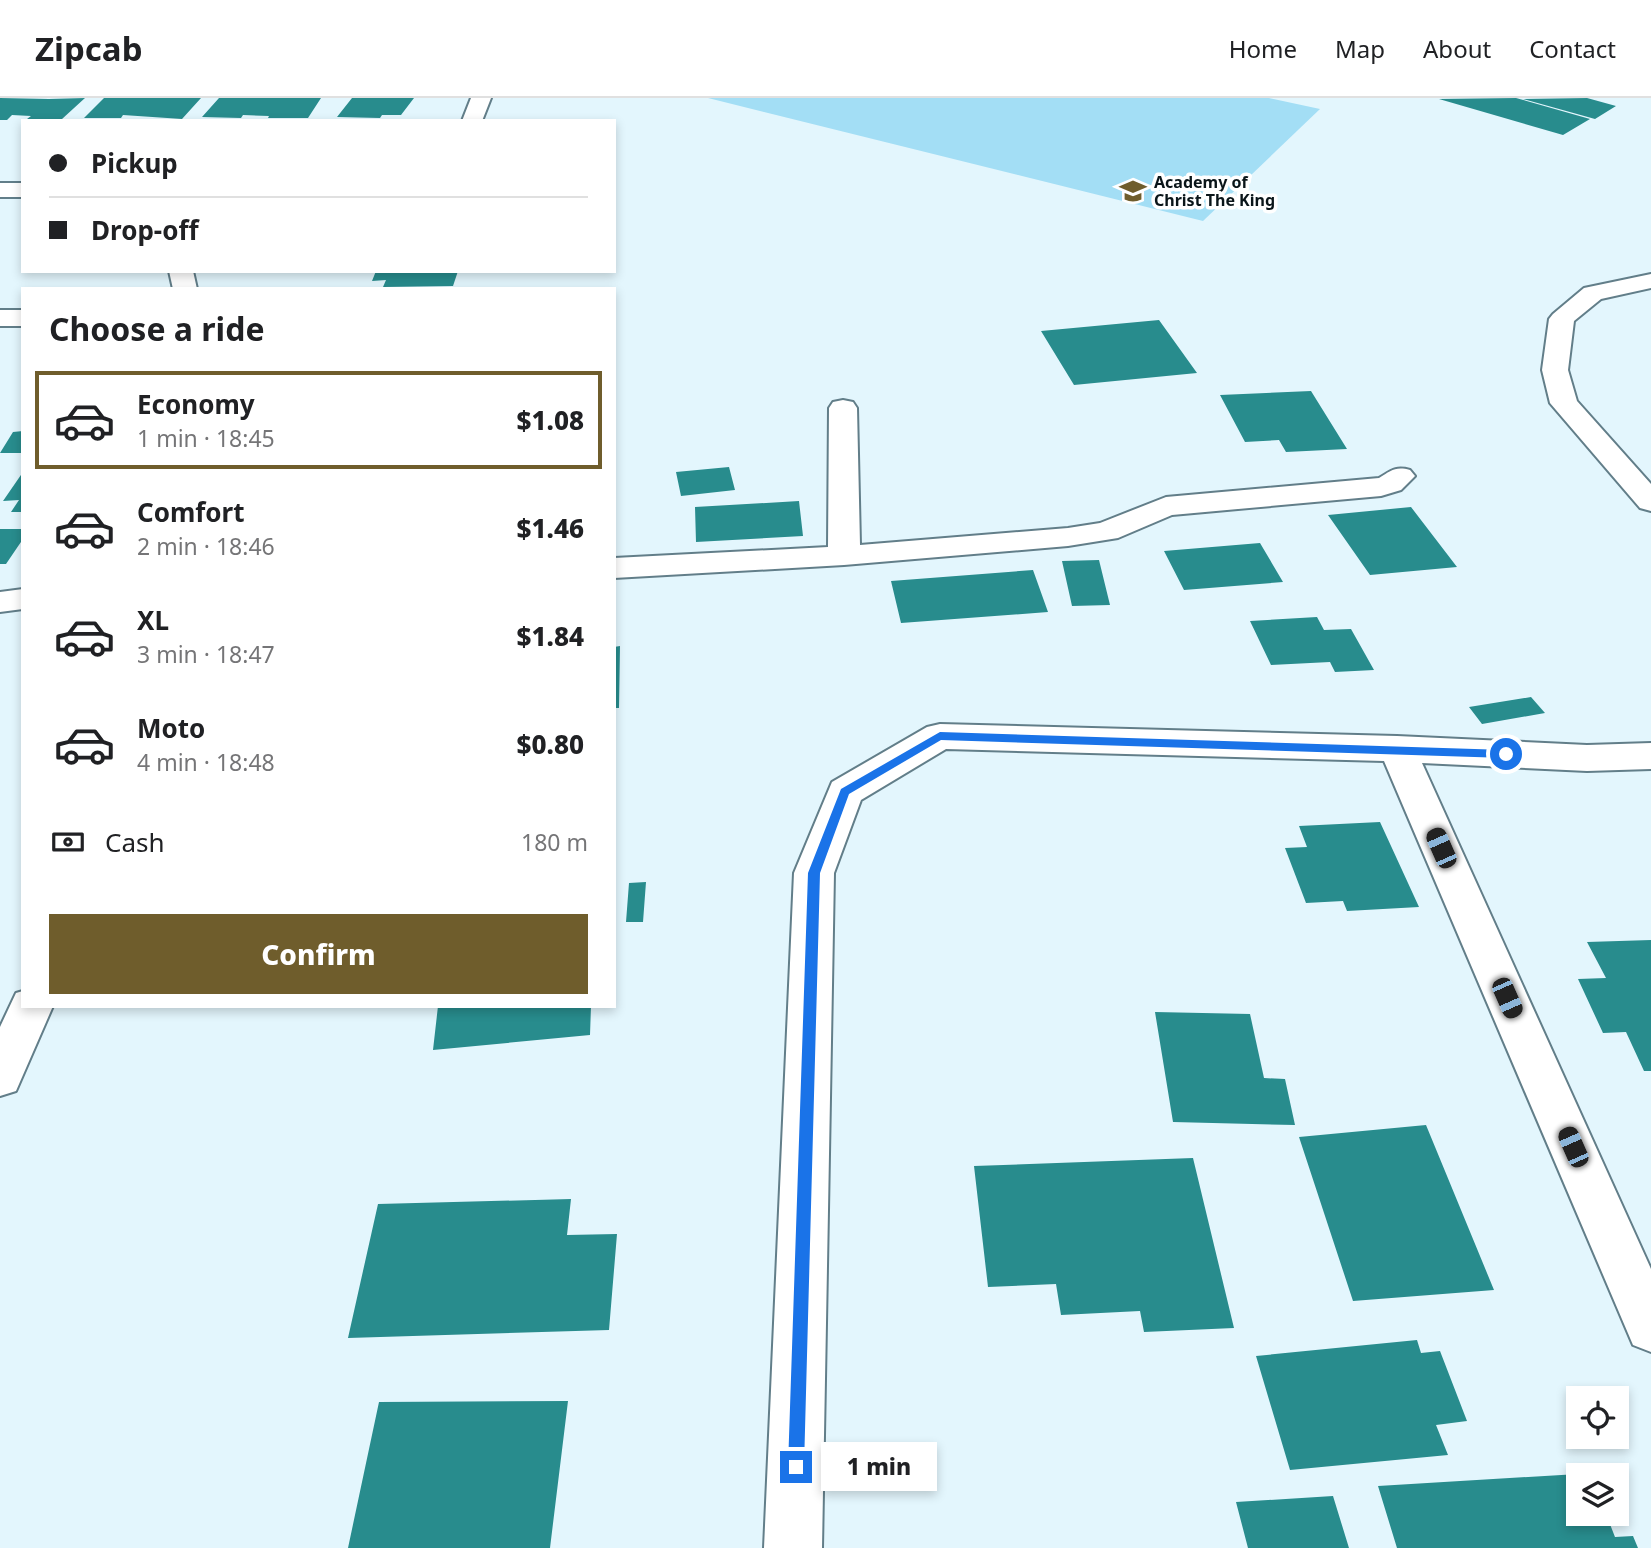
<!DOCTYPE html>
<html lang="en">
<head>
<meta charset="utf-8">
<style>
  :root { --surface:#fff; --page:#f6f6f6; --text:#202124; --muted:#757577; --line:#e0e0e0; --accent:#6f5d2c }
  body { margin:0; font-family:"Noto Sans",sans-serif; background:var(--page); color:var(--text); height:100vh; display:flex; flex-direction:column; font-size:26px; white-space:nowrap }
  * { box-sizing:border-box; margin:0 }
  p { font-size:23px; color:var(--muted) }
  .icon { flex:none; width:38px; height:38px; fill:none; stroke:currentColor; stroke-width:2; stroke-linecap:round; stroke-linejoin:round }
  .map { position:relative; flex:1; overflow:hidden }
  .drawer { position:absolute; left:21px; top:189px; width:595px; height:721px; display:flex; flex-direction:column; background:var(--surface); border-radius:0px; box-shadow:0 4px 10px #0003 }
  .drawer>* { flex:none }
  .hud { position:absolute; left:21px; top:21px; width:595px; height:154px; border-radius:0px; box-shadow:0 4px 10px #0003; display:grid; align-content:center; height:154px; padding:0 28px; background:var(--surface) }
  .tools { position:absolute; left:1566px; top:1288px; display:grid; gap:14px }
  .tools a { display:grid; place-items:center; width:63px; height:63px; border-radius:0px; background:var(--surface); box-shadow:0 4px 10px #0003; font-size:35px }
  .end { position:absolute; width:32px; height:32px; margin:-16px; border:9px solid #1a73e8; background:#fff; box-shadow:0 0 0 4px #fff }
  .from { border-radius:50% }
  .bubble { position:absolute; height:49px; border-radius:0px; background:var(--surface); box-shadow:0 4px 10px #0003; font-size:23px; font-weight:800; line-height:49px; text-align:center }
  .car { position:absolute; width:21px; height:42px; margin:-21px -10px; border-radius:9px; box-shadow:0 0 5px 2px #0007; background:linear-gradient(#222 24%,#8ab4d8 0 40%,#222 0 76%,#8ab4d8 0 86%,#222 0) }
  .hud b { display:flex; align-items:center; gap:24px; height:66px; font-size:26px }
  .hud b+b { border-top:2px solid var(--line) }
  .hud i { width:18px; height:18px; background:var(--text) }
  ul { padding:0; list-style:none }
  li { display:flex; align-items:center; gap:21px; height:98px; margin:0 14px 10px; padding:0 14px; border:4px solid transparent; border-radius:0px }
  li div { flex:1 }
  li b { display:block; font-size:26px }
  li em { font-style:normal; font-weight:800 }
  li.current { border-color:var(--accent) }
  li>.icon { width:63px; height:63px; stroke-width:1.5 }
  h2 { padding:0 28px; font-size:32px; line-height:84px }
  .pay { display:flex; align-items:center; gap:18px; height:77px; padding:0 28px; font-size:26px }
  .pay p { margin-inline-start:auto }
  .primary-button { display:flex; gap:14px; margin-top:auto; padding:14px 28px }
  .primary-button a { flex:1; height:80px; border-radius:0px; background:var(--accent); color:#fff; font-size:28px; font-weight:800; line-height:80px; text-align:center }
  header { display:flex; align-items:center; gap:42px; box-sizing:border-box; height:98px; padding:0 35px; background:var(--surface); border-bottom:2px solid var(--line) }
  header strong { font-size:33px }
  nav { display:flex; gap:38px; margin-inline-start:auto; font-size:24px }
  .map>svg:first-child { display:block }
</style>
</head>
<body>
<header>
<strong>Zipcab</strong>
<nav><a>Home</a><a>Map</a><a>About</a><a>Contact</a></nav>
</header>
<div class="map">
<svg width="1651" height="1450" viewBox="0 0 1651 1450">
  <rect width="100%" height="100%" fill="#e3f6fd"/>
  <path fill="#a3def5" d="M708,0h561l51,11 -117,112z"/>
  <path fill="#288c8d" d="M0,0l49,1 36,-1 -23,21h-35l4,-3 -19,-1 -5,5h-7z
    M104,0h97l-19,21 -59,-4 -2,3h-37z
    M219,0h102l-13,20h-40l1,-2 -26,-1 -2,3 -39,-1z
    M352,0h62l-13,17h-19l-2,3 -43,-1z
    M1516,0l74,21 -27,16 -124,-36z
    M1587,0l29,8 -21,13 -72,-20z
    M376,173h82l-5,15 -70,1 3,-7 -14,1z
    M1159,222l38,53 -123,12 -33,-54z
    M1311,293l36,58 -61,3 -7,-12 -34,2 -25,-47z
    M23,333v22h-23l13,-21z
    M729,369l6,23 -54,6 -5,-24z
    M23,374v40h-12l8,-12 -16,1z
    M799,403l4,35 -107,6 -1,-35z
    M1411,409l46,60 -87,8 -42,-60z
    M0,431h23v10l-17,25h-6z
    M1260,445l23,39 -99,8 -20,-39z
    M1099,462l11,45 -38,1 -10,-45z
    M1033,472l15,42 -147,11 -10,-42z
    M1317,519l7,13 27,-1 23,41 -39,2 -5,-10 -59,3 -21,-44z
    M620,548l-1,62h-5v-61z
    M1531,599l14,16 -63,11 -13,-17z
    M1380,724l39,85 -72,4 -4,-10 -37,2 -21,-55 22,-1 -8,-21z
    M646,784l-3,40h-17l3,-39z
    M1651,842v131h-7l-18,-39 -23,1 -25,-54 28,-1 -19,-36z
    M438,908h153l-1,29 -157,15z
    M1155,914l95,2 14,64 21,1 10,46 -122,-3z
    M1426,1027l68,165 -141,11 -54,-164z
    M1193,1060l41,170 -90,4 -4,-21 -79,4 -5,-31 -68,3 -14,-121z
    M571,1101l-4,36 50,-1 -8,96 -261,8 30,-134z
    M1417,1242l4,13 19,-2 27,70 -31,4 12,30 -158,15 -34,-114z
    M568,1303l-18,147h-202l31,-146z
    M1578,1376v40h28l9,23 18,-1 5,12h-241l-19,-62z
    M1333,1398l16,52h-101l-12,-46z"/>
  <g fill="none" stroke-linecap="round" stroke-linejoin="round">
    <g stroke="#627e89" stroke-width="4">
      <path id="street" d="M471,0h20l-9,23h-20z
        M0,85h23v14h-23z
        M169,173h24l4,18h-24z
        M1651,176v14l-50,11 -27,22 -6,49 9,31 74,83v27l-11,-3 -90,-105 -8,-33 7,-51 4,-5 31,-26z
        M0,212h23v16h-23z
        M843,302l10,2 4,6 3,137 208,-17 32,-5 66,-26 213,-19c12,-7 16,-12 31,-8l5,6 -14,14 -20,6 -209,19 -54,23 -50,8 -224,19 -230,13v-20l214,-11 1,-139 4,-6z
        M23,491v20l-23,3v-20z
        M940,626l457,12 190,9 64,-2v26l-64,2 -165,-8 229,506v83l-18,-7 -249,-584 -438,-12 -85,51 -27,73 -12,675h-58l30,-675 38,-91 95,-55z
        M23,893v15h30l-37,85 -16,5v-69l16,-34z"/>
    </g>
    <use href="#street" fill="#fff" fill-rule="evenodd"/>
  </g>
  <path fill="#1a73e8" d="M940,634l566,18 5,4 -5,4 -565,-18 -92,54 -29,79 -16,594 -2,6 -6,2 -6,-2 -2,-6 20,-594 33,-84z"/>
  <defs>
    <g id="school-bare" transform="scale(2.1)"><path d="M0-5L7-2L0 1L-7-2ZM-4 1L0 2.5L4 1V4Q0 6-4 4Z" fill="#6f5d2c" stroke="#fff" stroke-width="2.5" paint-order="stroke"/></g>
  </defs>
  <g fill-rule="evenodd">
    <use href="#school-bare" x="1133" y="93"/>
  </g>
  <g text-anchor="middle" dominant-baseline="central" stroke-width="7" stroke-linejoin="round" paint-order="stroke">
    <g font-size="16" font-weight="bold" fill="#0a1519" stroke="#fff" text-anchor="start">
      <text x="1154" y="84">Academy of<tspan x="1154" dy="18">Christ The King</tspan></text>
    </g>
  </g>
</svg>
<div class="tools">
<a><svg class="icon" aria-label="locate" viewBox="0 0 24 24"><circle cx="12" cy="12" r="6"/><path d="M12 2v4M12 18v4M2 12h4M18 12h4"/></svg></a>
<a><svg class="icon" aria-label="layers" viewBox="0 0 24 24"><path d="M12 4l9 5-9 5-9-5zM3 14l9 5 9-5"/></svg></a>
</div>
<i class="end from" style="left:1506px;top:656px"></i>
<i class="end" style="left:796px;top:1369px"></i>
<div class="bubble" style="left:821px;top:1344px;width:116px">1 min</div>
<i class="car" style="left:1441px;top:750px;rotate:336deg"></i>
<i class="car" style="left:1507px;top:900px;rotate:156deg"></i>
<i class="car" style="left:1573px;top:1049px;rotate:336deg"></i>
<div class="hud">
<b><i class="from"></i>Pickup</b>
<b><i></i>Drop-off</b>
</div>
<section class="drawer">
<h2>Choose a ride</h2>
<ul>
<li class="current"><svg class="icon" aria-label="car" viewBox="0 0 24 24"><path d="M5 17H2v-5l4-1 3-4h7l3 4 3 1v5h-3M9 17h6M6 11h13"/><circle cx="7" cy="17" r="2"/><circle cx="17" cy="17" r="2"/></svg><div><b>Economy</b><p>1 min · 18:45</p></div><em>$1.08</em></li>
<li><svg class="icon" aria-label="car" viewBox="0 0 24 24"><path d="M5 17H2v-5l4-1 3-4h7l3 4 3 1v5h-3M9 17h6M6 11h13"/><circle cx="7" cy="17" r="2"/><circle cx="17" cy="17" r="2"/></svg><div><b>Comfort</b><p>2 min · 18:46</p></div><em>$1.46</em></li>
<li><svg class="icon" aria-label="car" viewBox="0 0 24 24"><path d="M5 17H2v-5l4-1 3-4h7l3 4 3 1v5h-3M9 17h6M6 11h13"/><circle cx="7" cy="17" r="2"/><circle cx="17" cy="17" r="2"/></svg><div><b>XL</b><p>3 min · 18:47</p></div><em>$1.84</em></li>
<li><svg class="icon" aria-label="car" viewBox="0 0 24 24"><path d="M5 17H2v-5l4-1 3-4h7l3 4 3 1v5h-3M9 17h6M6 11h13"/><circle cx="7" cy="17" r="2"/><circle cx="17" cy="17" r="2"/></svg><div><b>Moto</b><p>4 min · 18:48</p></div><em>$0.80</em></li>
</ul>
<div class="pay"><svg class="icon" aria-label="cash" viewBox="0 0 24 24"><path d="M3 7h18v10H3z"/><circle cx="12" cy="12" r="2"/></svg>Cash<p>180 m</p></div>
<div class="primary-button"><a>Confirm</a></div>
</section>
</div>
</body>
</html>
